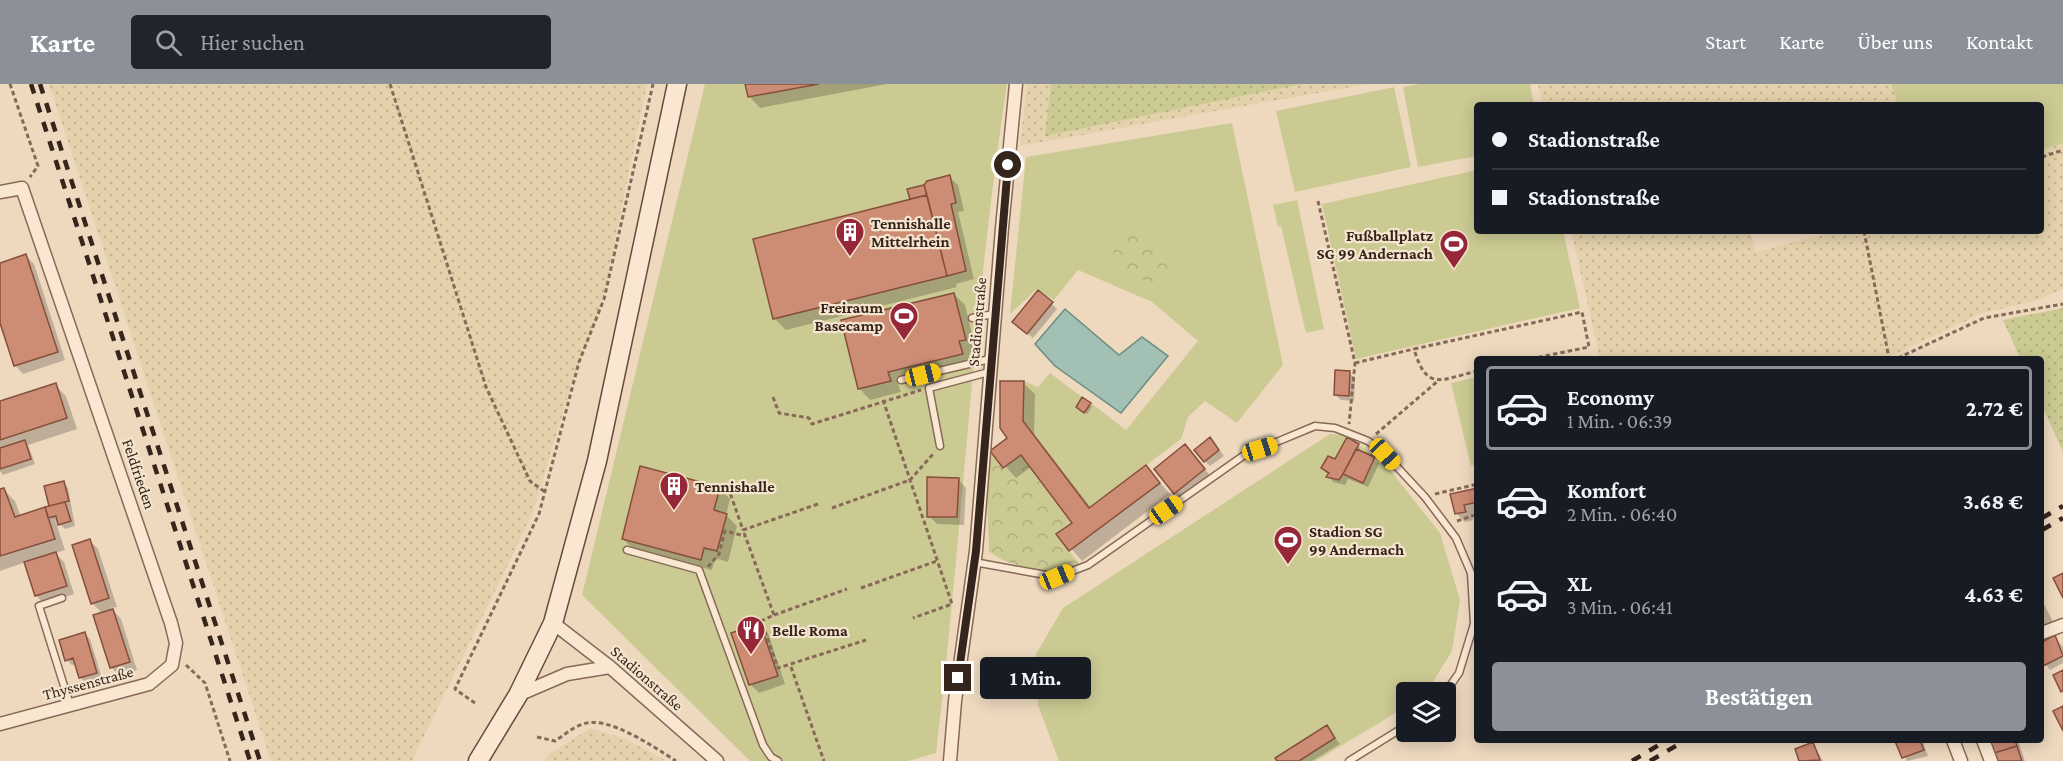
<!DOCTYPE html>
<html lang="de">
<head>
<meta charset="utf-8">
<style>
  :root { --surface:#171b24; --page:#20242c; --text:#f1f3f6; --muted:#9ea1a6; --line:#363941; --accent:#8c9099 }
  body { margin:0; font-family:"Crimson Pro",serif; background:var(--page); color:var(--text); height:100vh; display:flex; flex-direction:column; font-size:22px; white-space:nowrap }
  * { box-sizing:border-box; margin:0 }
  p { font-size:20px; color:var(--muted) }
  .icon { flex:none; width:33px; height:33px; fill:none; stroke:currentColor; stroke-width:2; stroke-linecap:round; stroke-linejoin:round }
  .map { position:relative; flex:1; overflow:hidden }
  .panel { position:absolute; left:1474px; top:272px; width:570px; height:387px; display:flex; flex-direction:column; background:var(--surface); border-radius:6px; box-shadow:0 3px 15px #0003 }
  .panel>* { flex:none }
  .top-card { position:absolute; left:1474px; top:18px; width:570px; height:132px; border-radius:6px; box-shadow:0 3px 15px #0003; display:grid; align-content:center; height:132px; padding:0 18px; background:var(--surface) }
  .fabs { position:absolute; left:1396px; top:598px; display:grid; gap:12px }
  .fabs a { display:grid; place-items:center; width:60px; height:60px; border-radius:6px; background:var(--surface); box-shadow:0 3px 15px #0003; font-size:30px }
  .end { position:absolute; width:27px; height:27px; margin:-14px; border:8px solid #36251c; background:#fff; box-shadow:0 0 0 3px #fff }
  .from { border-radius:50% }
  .bubble { position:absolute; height:42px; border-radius:6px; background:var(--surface); box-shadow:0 3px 15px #0003; font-size:20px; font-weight:700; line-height:42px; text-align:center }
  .car { position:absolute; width:18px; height:36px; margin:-18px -9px; border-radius:8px; box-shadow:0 0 4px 2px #0007; background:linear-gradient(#f5c518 24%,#345 0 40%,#f5c518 0 76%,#345 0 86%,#f5c518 0) }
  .top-card b { display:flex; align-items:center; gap:21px; height:57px; font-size:22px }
  .top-card b+b { border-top:2px solid var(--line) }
  .top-card i { width:15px; height:15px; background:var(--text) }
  ul { padding:10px 0 0; list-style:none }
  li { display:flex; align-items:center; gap:18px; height:84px; margin:0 12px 9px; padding:0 6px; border:3px solid transparent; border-radius:6px }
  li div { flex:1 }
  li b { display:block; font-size:22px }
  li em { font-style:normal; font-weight:700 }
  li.current { border-color:var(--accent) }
  li>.icon { width:54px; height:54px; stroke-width:1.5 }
  .primary-button { display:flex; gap:12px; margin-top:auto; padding:12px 18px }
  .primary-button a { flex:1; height:69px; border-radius:6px; background:var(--accent); color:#fff; font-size:24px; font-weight:700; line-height:69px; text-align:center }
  header { display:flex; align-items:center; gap:36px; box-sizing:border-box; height:84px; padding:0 30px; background:var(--accent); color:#fff }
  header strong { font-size:28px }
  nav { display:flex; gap:33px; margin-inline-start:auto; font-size:21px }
  .search { width:420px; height:54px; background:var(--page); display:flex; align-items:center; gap:15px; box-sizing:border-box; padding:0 21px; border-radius:6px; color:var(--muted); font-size:22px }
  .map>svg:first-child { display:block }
</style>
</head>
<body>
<header>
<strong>Karte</strong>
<div class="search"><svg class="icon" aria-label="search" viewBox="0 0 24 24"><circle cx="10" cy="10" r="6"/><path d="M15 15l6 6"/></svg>Hier suchen</div>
<nav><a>Start</a><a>Karte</a><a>Über uns</a><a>Kontakt</a></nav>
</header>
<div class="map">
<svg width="2063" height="677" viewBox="0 0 2063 677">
  <defs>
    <pattern id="farmland-dots" width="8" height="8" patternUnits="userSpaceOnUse" patternTransform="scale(1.5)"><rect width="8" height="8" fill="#e4d2ac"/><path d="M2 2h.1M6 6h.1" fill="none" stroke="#c4b493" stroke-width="1.8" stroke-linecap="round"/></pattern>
    <pattern id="park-crowns" width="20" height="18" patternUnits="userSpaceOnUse" patternTransform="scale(1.5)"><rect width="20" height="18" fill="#ccca93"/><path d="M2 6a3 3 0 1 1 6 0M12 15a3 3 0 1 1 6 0" fill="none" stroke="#b0ad7e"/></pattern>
    <pattern id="garden-dots" width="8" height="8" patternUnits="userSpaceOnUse" patternTransform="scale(1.5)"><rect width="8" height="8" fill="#ccca93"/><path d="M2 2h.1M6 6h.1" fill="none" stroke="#b0ad7e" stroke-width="1.8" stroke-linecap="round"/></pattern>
  </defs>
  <rect width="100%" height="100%" fill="#eed9bf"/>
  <path fill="url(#farmland-dots)" d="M49,0h598l-46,225 -27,67 -41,137 -121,248h-141z
    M1027,0h341l-348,62z
    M1538,0h353l7,21h-355z
    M2063,59v146l-29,12 -51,12 -97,45h-286l-29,-127h179l6,21 81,-21h205v-81z
    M591,644l32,10 44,23h-123l5,-7z"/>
  <path fill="#ccca93" d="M705,0h302c-34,221 -44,446 -71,669l-28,8h-158l-168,-166z
    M1420,0h110l4,21h-56l-1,51 -59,11 -15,-80z
    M1891,0h172v59l-21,7v-45h-144z
    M1394,3l17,80 -116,25 -19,-81z
    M1232,39l51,242 -46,58 -32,-22 -17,16 -7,22 -92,69 -66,-87 1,-40 14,6 12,-14 32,24 -6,10 8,6 7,-10 35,27 72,-89 -46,-39 -74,-32 -24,30 -17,-11 -27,25 16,-157z
    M1477,86l1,61h85l17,77 -224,51 -34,-155z
    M1297,116l27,129 -18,4 -25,-107 -3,1 -5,-22z
    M1477,293v87l-6,2 -20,-83z
    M1330,350l14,1 39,26 57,72 20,67 -8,51 -26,42h-19v13l-91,55h-257l-21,-56 -2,-51 27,-46z"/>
  <path fill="url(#park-crowns)" d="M1130,152c21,0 29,5 40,22l-4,15 -11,12 -43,-16 2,-23z
    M990,367l13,17 18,-13 51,68 -15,11 23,31c-8,2 -16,5 -23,6 -17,2 -57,-8 -68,-20l-2,-55z"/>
  <path fill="url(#garden-dots)" d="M1051,0h251l-257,52z
    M2063,224v144l-21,-47v-47h-22l-17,-38z"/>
  <path fill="#a2c0b3" stroke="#698d7f" stroke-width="1.5" d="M1065,225l54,46 23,-18 26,19 -47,57 -66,-47 -20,-22z"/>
  <path fill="#0003" d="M747,0h140l-127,24 -11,-12z
    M949,93l9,8 6,26 -6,1 16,67 -18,5 1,3 -171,43 -11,-11 -21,-79 159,-40 -1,-2z
    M26,172l8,8 31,96 -42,14 -8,-9 -15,-47v-54z
    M954,210l11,11 11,46 -6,1 3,13 -75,18 3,9 -31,8 -11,-12z
    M1052,220l5,5 -24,29 -14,-11z
    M1349,289l6,5 -1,23 -13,-1 -6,-5z
    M1023,299l12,11 -1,40 57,74 55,-41 24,27 -88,67 -23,-26 15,-12 -43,-56 -15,11 -24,-27 17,-13z
    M55,301l11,11 11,33 -49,16 7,19 -32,11 -3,-4v-68z
    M1083,315l9,8 -5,7 -7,-5z
    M1215,360l9,12 -14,10 -5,-5z
    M1358,361l4,8 17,11 -11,23 -20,-8 -3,6 -12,-3 -10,-14z
    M1193,370l19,24 -29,23 -8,-8z
    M958,395l8,9 -2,37 -27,-1 -8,-8z
    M63,399l5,5 7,38 -10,3 -10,-9 10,30 -10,3 9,9 10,32 -30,10 -8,-9 -10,-33 -26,9v-80l4,-1 11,11 6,16 29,-10 -5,-20z
    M719,404l11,11 -4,16 11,11 -9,36 -13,-4 -3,12 -78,-20 -11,-11z
    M1478,406v22l-6,2 1,6 -8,2 -9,-9z
    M90,457l8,8 19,58 -6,1 10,11 16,51 -17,6 -9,-9 -9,-54 -10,-10z
    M2042,516l12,24 -12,6z
    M760,541l8,8 17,51 -26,9 -8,-8 -18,-51z
    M85,550l5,5 12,39 -16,5 -6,-6 -4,-13 -4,1 -5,-5z
    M2055,553l8,10v16l-13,7 -8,-11v-15z
    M1327,643l13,17 -28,17h-33z
    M1904,656h18l6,16 -21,5 -10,-19z
    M1991,656h27l7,21h-27z
    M1813,660l10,17h-23l-4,-11z"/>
  <path fill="#cd8c74" stroke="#864f3d" stroke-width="1.5" d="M745,0h74l-71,13z
    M950,91l6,28 -5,1 15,67 -19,5 -23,-91 3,-4z
    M924,101l3,10 -17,4 -3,-10z
    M927,111l20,81 -174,43 -20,-80z
    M26,170l32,98 -44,14 -14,-43v-60z
    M1038,206l15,12 -26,32 -15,-12z
    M954,209l12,47 -7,1 4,13 -75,18 3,9 -33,8 -17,-69z
    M1335,286l15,1 -1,25 -15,-1z
    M1000,297h24l-1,40 66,87 57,-43 14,18 -91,68 -13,-17 16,-11 -51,-68 -18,13 -13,-17 17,-13 -7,-10z
    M56,299l11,35 -67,22v-39z
    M1082,313l9,6 -7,10 -8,-6z
    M1210,353l9,13 -15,12 -10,-12z
    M1347,353l12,7 -16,30 -4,6 -13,-3 3,-4 -8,-5 7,-12 7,3z
    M25,356l6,19 -31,10v-21z
    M1185,360l20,25 -31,25 -20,-25z
    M1356,365l19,8 -12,26 -20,-9z
    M640,382l80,21 -6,23 13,4 -10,37 -13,-3 -3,12 -79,-21z
    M927,393l32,1 -2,39h-30z
    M64,397l5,20 -20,5 -5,-20z
    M4,404l11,29 30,-10 10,32 -55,17v-67z
    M1478,404v14l-14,3 2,7 -11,2 -5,-20z
    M65,418l6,19 -13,4 -2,-9 -8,2 -3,-11z
    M90,455l19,59 -18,6 -19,-59z
    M56,468l11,34 -32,10 -11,-34z
    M2063,489v25l-10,-20z
    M113,525l17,53 -20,6 -17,-53z
    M760,539l18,53 -29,9 -18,-52z
    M85,548l12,41 -18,5 -6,-20 -8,3 -6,-21z
    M2055,551l8,21 -20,10 -1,-24z
    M2063,586v21l-2,1 -8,-17z
    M2063,622v25l-10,-20z
    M1327,641l8,13 -36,23h-22l-2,-3z
    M1900,656h20l4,10 -22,8 -7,-17z
    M1989,656h26l2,6 -23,7z
    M1813,658l7,18 -21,1 -4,-12z
    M2017,662l5,15h-26l-2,-8z"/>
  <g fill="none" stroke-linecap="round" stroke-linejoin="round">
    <g stroke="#876957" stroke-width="9">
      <path id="lane" d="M972,234l22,-4
        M901,296l89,-21
        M940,362l-11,-58 60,-16
        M627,466l72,20 64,175 8,12 7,4
        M974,478l83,15 31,-12 155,-109 72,-30 20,2 33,13 17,13 40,43 31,41 15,35 3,51 -15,49 -14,20
        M62,514l-23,8 31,99
        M1349,677l58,-36"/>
    </g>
    <g stroke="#876957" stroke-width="15">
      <path id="street" d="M0,108l22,-4 149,435 5,20 -4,22 -23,19 -149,40
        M553,539l57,44 107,94
        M2042,549l21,-8
        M518,611l49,-21 43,-7
        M1953,656l8,21
        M1983,656l8,21
        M950,677l5,-60 21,-150 26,-323 14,-144"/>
    </g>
    <g stroke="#684b3b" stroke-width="21">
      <path id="secondary" d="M478,677l40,-66 35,-72 44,-162 80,-377"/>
    </g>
    <path stroke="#876957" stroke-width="3" stroke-dasharray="4.5 3" stroke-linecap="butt" d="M10,0l28,82 -8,11
      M390,0l96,303 44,94 15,11
      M2042,73l21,-7
      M1318,117l37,162 -6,61
      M1864,147l25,127
      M1898,274l86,-40 79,-14
      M1355,279l59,-14
      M1478,287c-37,8 -51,22 -64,-22l168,-37 7,35 -54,11
      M773,313l6,16 30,5 3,6 109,-34
      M883,316l69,204 -39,14
      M1376,350l63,-54
      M728,403l15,43
      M1435,410l43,-10
      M818,420l-75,26 31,85 -13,6 17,47 88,-28
      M832,424l78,-28 24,-27
      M1457,437l21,-7
      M708,483l11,-13 6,-23 20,5
      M861,504l76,-27
      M774,531l73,-26
      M186,581l19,18 25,78
      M791,583l33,94
      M475,619l-20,-14 84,-175 40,-152 25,-63 49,-215
      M537,653l18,4c8,-5 18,-14 28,-17 25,-9 71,23 93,37"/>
    <use href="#lane" stroke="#f9e7d2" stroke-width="6"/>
    <use href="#street" stroke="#f9e7d2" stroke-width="12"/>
    <use href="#secondary" stroke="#f9e7d2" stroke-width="18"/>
    <path stroke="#36251c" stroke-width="4.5" stroke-dasharray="10 10" stroke-linecap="butt" d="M31,0l219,677
      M40,0l220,677
      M2042,434l21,-12
      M2042,446l21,-12
      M1632,677l35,-21
      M1650,677l36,-21"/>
  </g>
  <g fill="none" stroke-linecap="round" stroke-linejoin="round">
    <path stroke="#36251c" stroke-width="8" d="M958,594l18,-127 32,-386"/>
  </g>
  <defs>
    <g id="building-pin" transform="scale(1.5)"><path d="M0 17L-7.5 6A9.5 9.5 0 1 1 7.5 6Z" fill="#962738" stroke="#f5e4ce"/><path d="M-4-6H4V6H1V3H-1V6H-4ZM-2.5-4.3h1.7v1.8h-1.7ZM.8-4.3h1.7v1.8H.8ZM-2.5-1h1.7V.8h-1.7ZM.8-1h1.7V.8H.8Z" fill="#fff"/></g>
    <g id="stadium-pin" transform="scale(1.5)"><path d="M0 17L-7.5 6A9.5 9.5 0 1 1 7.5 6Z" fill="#962738" stroke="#f5e4ce"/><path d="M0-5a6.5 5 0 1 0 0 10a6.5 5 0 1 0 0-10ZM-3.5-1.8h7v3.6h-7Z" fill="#fff"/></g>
    <g id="restaurant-pin" transform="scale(1.5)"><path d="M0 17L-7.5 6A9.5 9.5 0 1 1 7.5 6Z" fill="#962738" stroke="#f5e4ce"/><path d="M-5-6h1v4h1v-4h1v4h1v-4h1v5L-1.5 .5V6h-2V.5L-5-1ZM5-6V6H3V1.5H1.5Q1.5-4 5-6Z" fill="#fff"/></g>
  </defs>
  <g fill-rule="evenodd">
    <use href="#building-pin" x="850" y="148"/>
    <use href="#stadium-pin" x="1454" y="160"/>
    <use href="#stadium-pin" x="904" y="232"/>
    <use href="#building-pin" x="674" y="402"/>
    <use href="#stadium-pin" x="1288" y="456"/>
    <use href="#restaurant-pin" x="751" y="546"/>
  </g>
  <g text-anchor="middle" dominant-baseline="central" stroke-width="4.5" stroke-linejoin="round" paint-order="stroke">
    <g font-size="16" font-weight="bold" fill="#36251c" stroke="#f5e4ce" text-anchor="start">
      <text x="871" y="139">Tennishalle<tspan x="871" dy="18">Mittelrhein</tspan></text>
      <text x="1433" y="151" text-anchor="end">Fußballplatz<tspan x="1433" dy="18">SG 99 Andernach</tspan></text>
      <text x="883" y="223" text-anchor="end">Freiraum<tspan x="883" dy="18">Basecamp</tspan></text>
      <text x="695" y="402">Tennishalle</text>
      <text x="1309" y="447">Stadion SG<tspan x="1309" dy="18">99 Andernach</tspan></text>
      <text x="772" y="546">Belle Roma</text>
    </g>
    <g font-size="16" fill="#36251c" stroke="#f5e4ce">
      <text transform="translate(977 238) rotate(-85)">Stadionstraße</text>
      <text transform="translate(139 390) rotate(71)">Feldfrieden</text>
      <text transform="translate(647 594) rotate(41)">Stadionstraße</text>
      <text transform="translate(88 599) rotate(-15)">Thyssenstraße</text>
    </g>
  </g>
</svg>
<div class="fabs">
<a><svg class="icon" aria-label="layers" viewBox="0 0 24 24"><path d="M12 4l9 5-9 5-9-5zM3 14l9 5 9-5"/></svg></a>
</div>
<i class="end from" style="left:1008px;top:81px"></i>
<i class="end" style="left:958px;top:594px"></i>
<div class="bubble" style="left:980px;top:573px;width:111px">1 Min.</div>
<i class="car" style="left:923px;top:291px;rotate:76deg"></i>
<i class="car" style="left:1260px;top:365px;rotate:73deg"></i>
<i class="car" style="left:1385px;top:370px;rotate:137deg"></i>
<i class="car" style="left:1166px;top:426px;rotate:55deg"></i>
<i class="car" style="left:1057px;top:493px;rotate:68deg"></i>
<div class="top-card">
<b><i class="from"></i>Stadionstraße</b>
<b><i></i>Stadionstraße</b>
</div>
<section class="panel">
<ul>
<li class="current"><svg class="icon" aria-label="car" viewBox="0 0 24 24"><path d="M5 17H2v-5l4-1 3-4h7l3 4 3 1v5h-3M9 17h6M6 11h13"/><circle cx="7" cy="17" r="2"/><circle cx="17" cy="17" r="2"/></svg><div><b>Economy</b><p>1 Min. · 06:39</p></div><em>2.72 €</em></li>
<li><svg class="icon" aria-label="car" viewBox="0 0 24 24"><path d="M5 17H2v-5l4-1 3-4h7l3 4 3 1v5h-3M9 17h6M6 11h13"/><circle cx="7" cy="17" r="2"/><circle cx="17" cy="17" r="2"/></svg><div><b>Komfort</b><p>2 Min. · 06:40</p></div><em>3.68 €</em></li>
<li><svg class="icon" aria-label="car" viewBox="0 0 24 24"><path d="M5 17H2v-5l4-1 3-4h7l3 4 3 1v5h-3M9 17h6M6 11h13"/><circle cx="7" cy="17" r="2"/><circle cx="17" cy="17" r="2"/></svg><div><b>XL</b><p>3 Min. · 06:41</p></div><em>4.63 €</em></li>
</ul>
<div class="primary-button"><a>Bestätigen</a></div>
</section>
</div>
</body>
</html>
